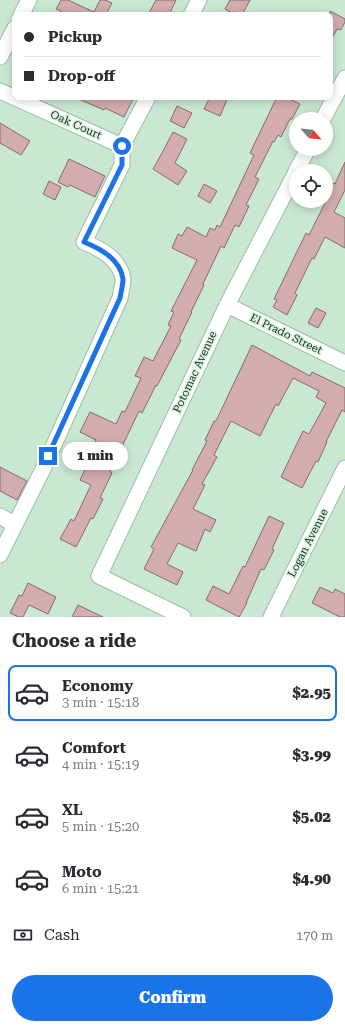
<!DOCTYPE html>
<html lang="en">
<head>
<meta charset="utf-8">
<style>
  :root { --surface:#fff; --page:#f2f2f3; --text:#2b2b33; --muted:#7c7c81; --line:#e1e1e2; --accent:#1a73e8 }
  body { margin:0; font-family:"Roboto Serif",serif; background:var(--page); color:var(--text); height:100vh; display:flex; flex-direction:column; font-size:15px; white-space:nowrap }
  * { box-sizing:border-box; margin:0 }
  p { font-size:13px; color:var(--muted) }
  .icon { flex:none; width:22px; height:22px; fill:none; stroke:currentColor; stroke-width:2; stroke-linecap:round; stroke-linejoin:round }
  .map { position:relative; height:617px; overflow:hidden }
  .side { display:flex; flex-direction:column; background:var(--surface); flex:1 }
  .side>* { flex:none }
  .banner { position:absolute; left:12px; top:12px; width:321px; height:88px; border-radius:8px; box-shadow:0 2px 10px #0003; display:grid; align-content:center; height:88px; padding:0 12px; background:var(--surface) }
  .needle { width:26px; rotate:117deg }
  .controls { position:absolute; left:289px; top:112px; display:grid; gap:8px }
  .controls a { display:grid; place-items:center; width:44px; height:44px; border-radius:50%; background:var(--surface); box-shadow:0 2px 10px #0003; font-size:20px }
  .end { position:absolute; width:18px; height:18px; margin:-9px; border:5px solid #1a73e8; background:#fff; box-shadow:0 0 0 2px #fff }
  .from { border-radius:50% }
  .bubble { position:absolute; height:28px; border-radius:14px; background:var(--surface); box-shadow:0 2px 10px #0003; font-size:13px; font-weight:800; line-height:28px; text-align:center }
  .banner b { display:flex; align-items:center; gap:14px; height:38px; font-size:15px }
  .banner b+b { border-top:1px solid var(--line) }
  .banner i { width:10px; height:10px; background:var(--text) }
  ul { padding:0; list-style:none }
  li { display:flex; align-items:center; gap:12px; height:56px; margin:0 8px 6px; padding:0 4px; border:2px solid transparent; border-radius:8px }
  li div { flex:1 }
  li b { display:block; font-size:15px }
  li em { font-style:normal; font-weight:800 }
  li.selected { border-color:var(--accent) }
  li>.icon { width:36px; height:36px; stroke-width:1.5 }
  h2 { padding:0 12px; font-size:18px; line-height:48px }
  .pay { display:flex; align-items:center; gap:10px; height:44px; padding:0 12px; font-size:15px }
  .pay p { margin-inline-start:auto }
  .button { display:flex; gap:8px; margin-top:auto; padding:8px 12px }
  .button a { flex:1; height:46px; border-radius:24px; background:var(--accent); color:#fff; font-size:16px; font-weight:800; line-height:46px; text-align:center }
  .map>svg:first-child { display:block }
</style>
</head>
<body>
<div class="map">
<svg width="345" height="617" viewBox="0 0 345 617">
  <rect width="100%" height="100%" fill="#c9e8d2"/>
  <path fill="#d2acaf" stroke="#8b696b" d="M61,0h7l26,12 6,-12h5l7,3 -6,12h-47l2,-4 -5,-2z
    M156,0h20l-7,15h-21z
    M230,0h20l-8,15h-6l-11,-6z
    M330,11l15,8v3l-4,8 -4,-1 -7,13z
    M74,97h60l-10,20 -19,-9 -1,2z
    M210,97h18l-8,19 -16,-7z
    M277,97h8l15,7 -8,15h-2l-9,18 -3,-2 -4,7 -1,-1 -18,36 4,2 -13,26 3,1 -10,21 -4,-2 -11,23 -3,-2 -18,38 1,1 -13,27h1l-13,27 2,1 -24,46 -1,-1 -14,28 -3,-2 -29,61 2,1 -12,25 3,1 -10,20 -2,-1 -15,29 -16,-8 11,-20 3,2 17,-36 -11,-5 12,-25 -3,-1 7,-14 -16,-8 10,-20 26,12 6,-13 3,1 16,-34 -6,-2 9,-19 9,4 18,-35 -3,-1 6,-13 -3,-1 26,-51 -25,-12 6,-14 4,2 5,-9 19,10 4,-9 5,2 2,-5 3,2 34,-72 -4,-2z
    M177,106l15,7 -8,15 -14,-7z
    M0,123l30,18 -9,14 -21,-12z
    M173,132l14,7 -12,24 12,8 -9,14 -25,-16 9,-16z
    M69,159l36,17 -10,21 -25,-12 -2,2 -10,-5z
    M345,162v28l-11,22 11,6v30l-20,-11 -11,22 -2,-1 -17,35 2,2 -10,20 -14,-8 4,-7 -3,-1 32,-66 3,2 17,-34v-9l5,-10 4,2z
    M49,181l12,6 -6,13 -12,-6z
    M204,184l13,7 -7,12 -12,-7z
    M316,308l10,5 -8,15 -10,-5z
    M252,345l58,31 2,-4 33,16v24l-3,-2 -16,32h1l-9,20 -2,-1 -14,27 -21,-11 22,-46 6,3 17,-31 -10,-6 3,-6 -26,-13 -15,28 -2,-2 -16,32 -29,-15 -17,34 3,2 -15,27 3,1 -12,24 23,11 -6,12 -5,-3 -9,22 -18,-8 -11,21 16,8 -6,13 -33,-16 10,-20 -3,-2 42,-77h-1l15,-29 -2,-1 9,-19h2z
    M0,467l27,14 -10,19 -17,-9z
    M269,516l15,7 -12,26 2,1 -10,20 -3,-1 -15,34h1l-8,14 -33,-17 7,-14 16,8 14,-28 2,1z
    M28,583l28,14 -8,17 -19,-9 -6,12h-4l-9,-4 9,-18 3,1z
    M320,587l13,6 2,-4 10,5v23h-5l-28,-14z
    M78,605l25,12h-31z"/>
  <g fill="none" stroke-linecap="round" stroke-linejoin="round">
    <g stroke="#9ebca7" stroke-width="17">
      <path id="minor" d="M21,15l8,-15
        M191,15l8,-15
        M0,57l15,-29
        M0,91l122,55 26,-49
        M323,119l22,-41
        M296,171l12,-22
        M227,305l118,58
        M0,516l15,9
        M0,555l44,-88 76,-169c1,-6 3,-13 3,-19 -3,-20 -22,-30 -39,-37l38,-77v-19
        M183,617l-84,-41 128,-271 69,-133
        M271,617l74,-149"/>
    </g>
    <use href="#minor" stroke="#fff" stroke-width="15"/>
  </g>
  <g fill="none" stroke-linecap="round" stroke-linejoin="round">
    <path stroke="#1a73e8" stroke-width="5" d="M48,456l72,-158c1,-6 3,-13 3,-19 -3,-20 -22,-30 -39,-37l38,-77v-19"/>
  </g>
  <g text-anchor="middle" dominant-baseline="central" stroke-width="3" stroke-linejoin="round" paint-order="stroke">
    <g font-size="11" fill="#212d25" stroke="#d6f5df">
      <text transform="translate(76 125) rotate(24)">Oak Court</text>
      <text transform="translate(286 334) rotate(26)">El Prado Street</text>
      <text transform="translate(195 372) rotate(-65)">Potomac Avenue</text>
      <text transform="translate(308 543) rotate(-63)">Logan Avenue</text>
    </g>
  </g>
</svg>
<div class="controls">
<a><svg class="needle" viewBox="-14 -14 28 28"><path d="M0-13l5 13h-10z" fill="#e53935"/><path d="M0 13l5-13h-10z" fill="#7c7c81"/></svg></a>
<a><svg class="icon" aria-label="locate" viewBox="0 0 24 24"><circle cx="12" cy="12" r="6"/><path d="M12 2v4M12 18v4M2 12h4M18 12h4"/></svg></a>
</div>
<i class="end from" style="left:122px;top:146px"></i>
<i class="end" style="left:48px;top:456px"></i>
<div class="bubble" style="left:62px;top:442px;width:66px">1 min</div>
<div class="banner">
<b><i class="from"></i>Pickup</b>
<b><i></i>Drop-off</b>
</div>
</div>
<section class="side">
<h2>Choose a ride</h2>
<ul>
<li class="selected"><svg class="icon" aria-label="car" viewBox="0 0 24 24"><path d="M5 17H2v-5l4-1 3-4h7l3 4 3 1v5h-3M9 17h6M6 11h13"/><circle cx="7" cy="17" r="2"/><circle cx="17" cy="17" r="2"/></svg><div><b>Economy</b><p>3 min · 15:18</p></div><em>$2.95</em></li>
<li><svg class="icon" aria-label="car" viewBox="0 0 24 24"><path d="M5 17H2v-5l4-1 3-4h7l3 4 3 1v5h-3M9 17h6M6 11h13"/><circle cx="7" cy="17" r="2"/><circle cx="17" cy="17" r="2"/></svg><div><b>Comfort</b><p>4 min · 15:19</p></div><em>$3.99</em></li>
<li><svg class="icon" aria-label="car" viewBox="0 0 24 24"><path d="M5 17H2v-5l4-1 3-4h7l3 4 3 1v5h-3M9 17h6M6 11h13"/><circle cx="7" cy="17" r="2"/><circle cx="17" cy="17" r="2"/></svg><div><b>XL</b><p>5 min · 15:20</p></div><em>$5.02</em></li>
<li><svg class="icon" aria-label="car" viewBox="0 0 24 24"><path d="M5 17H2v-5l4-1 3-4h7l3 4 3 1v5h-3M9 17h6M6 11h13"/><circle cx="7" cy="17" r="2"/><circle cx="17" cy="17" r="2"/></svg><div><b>Moto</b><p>6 min · 15:21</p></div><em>$4.90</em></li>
</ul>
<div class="pay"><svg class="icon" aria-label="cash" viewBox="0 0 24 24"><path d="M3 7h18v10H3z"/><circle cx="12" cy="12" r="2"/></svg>Cash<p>170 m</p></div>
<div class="button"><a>Confirm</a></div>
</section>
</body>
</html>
